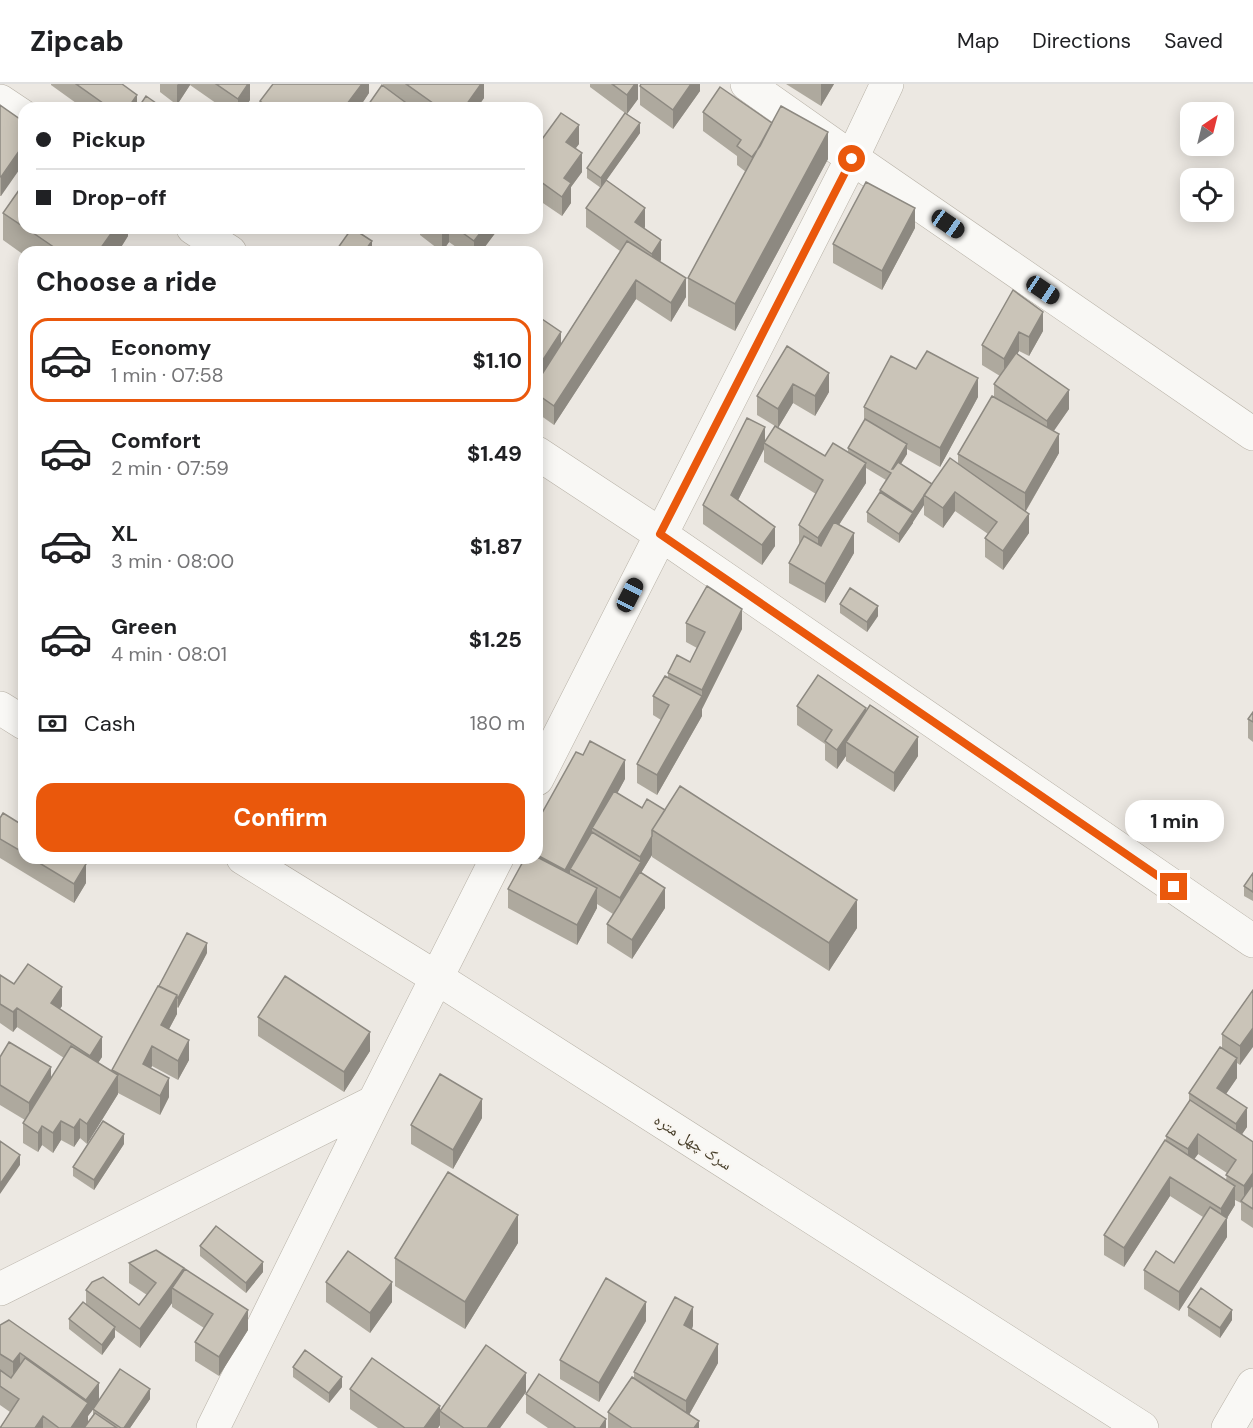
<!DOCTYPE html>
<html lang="en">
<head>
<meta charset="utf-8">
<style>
  :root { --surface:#fff; --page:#f6f6f6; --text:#202124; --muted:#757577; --line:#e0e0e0; --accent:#ea580c }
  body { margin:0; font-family:"DM Sans","Noto Naskh Arabic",sans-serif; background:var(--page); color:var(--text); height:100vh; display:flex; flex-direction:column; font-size:22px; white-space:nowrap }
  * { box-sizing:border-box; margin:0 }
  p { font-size:20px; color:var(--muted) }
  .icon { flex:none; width:33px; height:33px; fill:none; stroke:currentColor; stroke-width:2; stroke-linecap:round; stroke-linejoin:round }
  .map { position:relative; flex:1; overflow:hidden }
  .panel { position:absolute; left:18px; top:162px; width:525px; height:618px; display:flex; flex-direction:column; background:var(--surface); border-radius:18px; box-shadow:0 3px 15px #0003 }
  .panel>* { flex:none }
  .top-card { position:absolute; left:18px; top:18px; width:525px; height:132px; border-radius:18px; box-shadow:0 3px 15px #0003; display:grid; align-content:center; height:132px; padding:0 18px; background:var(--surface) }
  .needle { width:39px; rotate:35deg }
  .fabs { position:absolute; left:1180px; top:18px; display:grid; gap:12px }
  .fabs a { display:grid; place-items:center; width:54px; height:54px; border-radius:12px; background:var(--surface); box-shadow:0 3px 15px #0003; font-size:30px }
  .end { position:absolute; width:27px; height:27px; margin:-14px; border:8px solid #ea580c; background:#fff; box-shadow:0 0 0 3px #fff }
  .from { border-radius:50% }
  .bubble { position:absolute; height:42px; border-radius:18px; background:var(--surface); box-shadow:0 3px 15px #0003; font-size:20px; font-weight:700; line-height:42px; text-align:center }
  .car { position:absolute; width:18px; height:36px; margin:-18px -9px; border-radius:8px; box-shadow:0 0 4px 2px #0007; background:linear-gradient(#222 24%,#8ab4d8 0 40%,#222 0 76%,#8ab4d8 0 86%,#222 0) }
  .top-card b { display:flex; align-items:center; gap:21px; height:57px; font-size:22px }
  .top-card b+b { border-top:2px solid var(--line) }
  .top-card i { width:15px; height:15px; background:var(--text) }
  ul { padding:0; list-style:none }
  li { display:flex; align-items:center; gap:18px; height:84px; margin:0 12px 9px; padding:0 6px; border:3px solid transparent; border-radius:18px }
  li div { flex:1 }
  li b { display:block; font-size:22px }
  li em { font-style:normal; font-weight:700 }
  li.on { border-color:var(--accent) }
  li>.icon { width:54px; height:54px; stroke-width:1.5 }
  h2 { padding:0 18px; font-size:27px; line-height:72px }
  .pay { display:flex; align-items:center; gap:15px; height:66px; padding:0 18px; font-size:22px }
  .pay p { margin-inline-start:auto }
  .button { display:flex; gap:12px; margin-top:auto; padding:12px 18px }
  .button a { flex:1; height:69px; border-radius:18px; background:var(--accent); color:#fff; font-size:24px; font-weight:700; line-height:69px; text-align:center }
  header { display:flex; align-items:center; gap:36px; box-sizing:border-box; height:84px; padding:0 30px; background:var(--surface); border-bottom:2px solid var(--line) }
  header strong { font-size:28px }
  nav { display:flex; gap:33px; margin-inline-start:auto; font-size:21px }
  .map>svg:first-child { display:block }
</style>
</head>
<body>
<header>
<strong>Zipcab</strong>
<nav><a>Map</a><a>Directions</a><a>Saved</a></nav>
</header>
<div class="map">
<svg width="1253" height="1344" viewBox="0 0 1253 1344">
  <rect width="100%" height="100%" fill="#ece8e2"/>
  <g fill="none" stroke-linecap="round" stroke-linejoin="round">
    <g stroke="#b7b1a6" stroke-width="34">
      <path id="minor" d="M747,0l105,74 401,276
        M0,17l24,16
        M193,144l37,24
        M537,369l123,81 593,407
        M0,624l24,15
        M537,695l315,-621 35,-74
        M243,774l194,120 705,450
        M0,1205l374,-187
        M213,1344l161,-326 123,-244
        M1228,1344l25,-43"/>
    </g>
    <use href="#minor" stroke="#f9f8f5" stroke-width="33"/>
  </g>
  <path fill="#aea99e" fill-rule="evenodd" d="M51,0h71l15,24h-54l-32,-23z
    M160,0h90v16l-5,8h-22l-33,-23 -13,20 -17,-13z
    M369,0v9l-10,15h-99v-7z
    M383,0h101v14l-7,10h-111l17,-22z
    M590,0h48v15l-11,15 13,19 -34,47 39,47 -1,2 17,31 -1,1 26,36 -15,25 -35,-23 -82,126 -17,-12v-93l24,24 59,-93 -34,-24v-19l15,-20 -14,-10v-10l38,-55 -35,-26z
    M700,0v7l-27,38 -33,-24v-19z
    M786,0h48l-13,22z
    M0,21l24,17 -23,74h-1z
    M703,28l69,11 56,36 -93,172 -47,-25v-28l58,-106 -9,-7v-9l-34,-25z
    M579,60l-4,5 7,23 -11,15v16l-9,13 -25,-17v-53z
    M24,99v45h104v8l-10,16h-94v3l-21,-15v-27z
    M420,144h79l-18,24h-18l-14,-10 -7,10 -22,-17z
    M915,144l-33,62 -49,-27v-19z
    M1013,206l30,41 -14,25 -10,-5 -2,3 52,55 -16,22 6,22 -33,58 3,22 -26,37 -18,-13v-19l3,-4 -33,-23 -12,17 -19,-13v-10l-11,17v1l-14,20 -32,-21v-10l13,-19v-3l6,-10 -20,-12v15l-27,42 15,28 -29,50 -36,-20v-20l10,-18v-20l17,-31 -52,-32v-13l-26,51 37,46 -13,19 -59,-41v-19l62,-64 10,-15 -18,-11v-19l30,-50 42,46 -14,24 -22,-13 -15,25 47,28 23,-3v-5l16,-27v-14l52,-38 62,28 -38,70 -33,-18v5l-6,10 31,20 26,-20v-10l36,-57v-13l6,-8 -18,-11v-20z
    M840,520l38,12 -11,16 -27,-19z
    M686,539l56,6 -40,80v7l-45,79 -20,-12v-19l24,-44 -8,-5v-19l15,-19v-4l22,-11 7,-14 -11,-6z
    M797,622l69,5 52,45 -24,36 -48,-31v-5l-9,13 -12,-9v-16l-28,-19z
    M1253,628v30l-5,-4v-19z
    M625,695l-8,14 240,135 -28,43 -177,-114v-2l-11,18 24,35 -33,51 -25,-16v-19l6,-10 -16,-10v4l-20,37 -69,-37v-19l15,-27v-4h14v-36z
    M0,734l24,8v32h53l9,25 -12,20 -74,-45z
    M1253,789v28l-9,-5v-10z
    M207,869l-29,55 -1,-1v7l-8,15 20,31 -11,20 -26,-14 -1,2 18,29 -9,18 -42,-22v1l-31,50 -7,-6 -6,9 -13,-7 -8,13 -11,-8 -4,7 -15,-9v-20l2,-3 -25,-15v-48l51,22 13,-21 -47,-31 -4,5 -13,-9v-48l14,9 48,22 -3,3 43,48 -4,6 14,9 47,-86z
    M1253,906l-13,75 -3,-2v15l-11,16 21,33 -5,7 11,8v86l-12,-8v-17l-6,-3v5l-8,13v19l-48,74 -35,-22v-19l30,-7 29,-46 -33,-21 -46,71 -20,-12v-20l62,-94v-5l23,-34v-9l33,-44v-15zM1198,1070l29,19 -1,7 -32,-21z
    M258,933l112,34 -26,41 -86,-56z
    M482,1034l-29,51 -42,-25v-19z
    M124,1060l-30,46 -21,-14v-9z
    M518,1159l-53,86 -70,-43v-28z
    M200,1162l63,26 -17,21 -46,-37z
    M129,1179l55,7 64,60 -29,46 -24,-15v-19l9,-14 -32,-21v-4l-32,45 -25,-18v7l-13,18 -33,-26v-10l17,-14v-15l53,15 8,-10 -18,-12z
    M326,1198l66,20 -22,31 -44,-31z
    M1188,1223l44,13 -12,18 -32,-22z
    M646,1237l-47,81 -39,-23v-19z
    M0,1241l99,76 51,-2 -20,29h-130l10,-16 -10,-7zM93,1325v6l-5,7v-6z
    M693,1242l-1,3 26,34 -29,52 10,13h-91v-16l26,-33v-7z
    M293,1283l49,20 -13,16 -36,-26z
    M350,1305l90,22 86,-19 -26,36h-60v-3l-2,3h-60l-28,-19z
    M526,1310l80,34h-58l-22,-15z"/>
  <path fill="#8d8981" d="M178,0h12v1l-13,20v-20z
    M248,0h2v16l-5,8h-7v-9z
    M362,0h7v9l-10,15h-15z
    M481,0h3v14l-7,10h-13z
    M635,0h3v15l-11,15v-19z
    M691,0h9v7l-27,38v-19z
    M821,0h13l-13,22z
    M137,11v13h-9z
    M640,39v10l-39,55v-10z
    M579,41v19l-13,17v-19z
    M828,48v27l-93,172v-27z
    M24,60v19l-23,33v-19z
    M582,69v19l-11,15v16l-9,13v-19l2,-19z
    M645,124v19l-10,15v-20z
    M915,124v20l-33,62v-19z
    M115,144h13v8l-10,16h-20z
    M446,144h3v14l-7,10v-19z
    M484,144h15l-18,24h-7v-11z
    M661,156v20l-9,13v-19z
    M372,157v10l-8,1z
    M686,194v19l-15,25v-19z
    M636,196v19l-82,126v-19z
    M1043,228v19l-14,25v-19z
    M561,248v19l-24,37v-19z
    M1019,248v19l-15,27v-19z
    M829,289v19l-14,24v-20z
    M978,294v19l-38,70v-19z
    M793,300v19l-15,25v-19z
    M1069,306v19l-22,32v-20z
    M765,343v16h-1v6l-33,65v-19z
    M1059,350v19l-34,59v-19z
    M907,360v10l-15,24v-9z
    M866,379v20l-48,74v-19z
    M955,408v19l-12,17v-20z
    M924,411v10l-11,17v-10z
    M913,429v10l-14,20v-9z
    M1029,430v19l-26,37v-19z
    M775,443v19l-13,19v-20z
    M854,449v20l-29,50v-19z
    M878,522v10l-11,16v-10z
    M742,525v20l-40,80v-19z
    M702,612v20l-45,79v-20z
    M866,624v19l-20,15v14l-9,13v-19z
    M918,653v19l-24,36v-19z
    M625,676v19l-28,52 -5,-3v11l-22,30v10l-5,10v-19z
    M652,752v19l-11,18 -21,44v-19l20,-33v-8z
    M86,780v19l-12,20v-19z
    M597,804v20l-20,37v-20z
    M665,804v20l-33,51v-19z
    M857,816v28l-28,43v-28z
    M207,859v10l-29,55v-10z
    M62,903v19l-11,17v-20z
    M177,911v19l-16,30v-19z
    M17,924v19l-4,5v-20z
    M1253,944v19l-13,18v-19z
    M370,948v19l-26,41v-20z
    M102,953v20l-12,18v-19z
    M189,956v20l-11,20v-19z
    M152,962v20l-9,17v-19z
    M1237,974v20l-20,29v-19z
    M51,983v19l-22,36v-19z
    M118,991v19l-31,50v-20z
    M169,994v19l-9,18v-19z
    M482,1015v19l-29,51v-19z
    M1247,1024v19l-11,16v-19z
    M80,1035v19l-6,9v-19z
    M61,1037v19l-8,13v-20z
    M42,1042v19l-4,7v-19z
    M124,1050v10l-30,46v-10z
    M1198,1050v20l-10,14v-19z
    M20,1071v10l-20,29v-10z
    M1253,1089v19l-9,11v-17z
    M1170,1093v19l-46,71v-19z
    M1235,1102v19l-11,18 3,-5v19l-48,74v-19l42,-64v-19z
    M518,1131v28l-53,86v-27z
    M263,1178v10l-17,21v-10z
    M184,1184v19l-12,1v15l-32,45v-19z
    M392,1198v20l-22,31v-20z
    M646,1218v19l-47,81v-19z
    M693,1223v19l-9,18v-19z
    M248,1226v20l-29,46v-19z
    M1232,1226v10l-12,18v-10z
    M115,1243v10l-13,18v-10z
    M718,1260v19l-32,57v-19z
    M20,1269v19l-7,9v-19z
    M526,1289v19l-26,36h-13z
    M342,1293v10l-13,16v-10z
    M99,1299v19l-11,14v7l-3,5h-14l15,-22v-6z
    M150,1305v10l-20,29h-6z
    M440,1322v19l-2,3h-14z
    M43,1332v12h-8z
    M606,1335v9h-6z
    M699,1337v7h-5z"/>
  <path fill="#cac4b8" stroke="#8d8981" stroke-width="1.5" d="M76,0h46l15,11 -9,13h-18z
    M216,0h32l-10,15z
    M273,0h89l-18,24h-75l-9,-7z
    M406,0h75l-17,24h-24z
    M612,0h23l-8,11z
    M641,0h50l-18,26 -33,-24z
    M382,1l31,23h-47z
    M720,3l52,36 -12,23 -8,11 -15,-11 4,-6 -38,-28z
    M146,12l17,12h-25z
    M0,21l24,17v22l-23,33 -1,-1z
    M781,22l47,26 -93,172 -47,-26z
    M561,29l18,12 -13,17 16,11 -18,25 7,5 -9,14 -25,-18v-33z
    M625,29l15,10 -39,55 -14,-10z
    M606,96l39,28 -10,14 26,18 -9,14 -66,-46z
    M866,98l49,26 -33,63 -49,-27z
    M24,99v44l-21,-14z
    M26,144h89l-17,24h-37z
    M352,144l20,13 -8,11h-29z
    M436,144h10l-4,5z
    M456,144h28l-10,13z
    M627,157l59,37 -15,25 -35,-23 -82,126 -17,-12v-12z
    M1013,206l30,22 -14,25 -10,-5 -15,27 -22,-14z
    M539,233l22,15 -24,37v-49z
    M787,262l42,27 -14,23 -22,-12 -15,25 -21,-13z
    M927,267l51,27 -38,70 -76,-41 27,-51 25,13z
    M1016,269l53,37 -22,31 -53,-37z
    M992,312l67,38 -34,59 -67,-39z
    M747,334l18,9 -34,68 44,32 -13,18 -59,-40z
    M865,335l42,25 -15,25h1l5,-7 34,22 -19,28 -33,-22 11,-17 -43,-25z
    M775,342l50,30 8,-13 33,20 -48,75 -19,-13 24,-45 -59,-37z
    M950,374l79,56 -26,37 -18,-13 12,-16 -42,-30 -12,16 -19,-13z
    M880,408l33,21 -14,21 -32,-22z
    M834,438l20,11 -29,51 -36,-21 15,-27 17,10z
    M707,502l35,23 -40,81 -34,-17 9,-18 13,7 15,-30 -19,-9z
    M850,504l28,18 -11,16 -27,-18z
    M818,591l48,33 -29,42 -12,-9 7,-11 -35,-24z
    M665,592l37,20 -45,79 -20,-11 32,-59 -16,-9z
    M870,621l48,32 -24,36 -48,-31z
    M1253,628v10l-5,-3z
    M590,657l35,19 -60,110 -28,-15v-33l39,-70 7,3z
    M680,702l177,114 -28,43 -177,-113z
    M614,707l28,17 5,-9 18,11 -13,20v6l-12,21 -48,-29z
    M3,729l21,13v27l-24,-14v-21z
    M592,748l49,30 -21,36 -50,-29z
    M537,773l60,31 -20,37 -69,-36 17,-31h12z
    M31,774h46l9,6 -12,20z
    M640,788l25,16 -33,52 -25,-16z
    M1253,789v19l-9,-6z
    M187,849l20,10 -29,55h-1v-3l-18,-9z
    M28,880l34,23 -11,16 51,34 -12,19 -73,-48 -4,4 -13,-8v-29l14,9z
    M285,892l85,56 -26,40 -86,-55z
    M158,902l19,9 -16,30 28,15 -11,21 -26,-15 -9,18 26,14 -9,18 -48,-26z
    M1253,906v38l-13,18 -18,-12z
    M9,958l42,25 -22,36 -29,-18v-28z
    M71,962l47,29 -31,49 -7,-5 -6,9 -13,-7 -8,12 -11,-7 -4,7 -15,-10z
    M1220,963l17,11 -20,30 30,20 -11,16 -47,-31z
    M440,990l42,25 -29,51 -42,-25z
    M1190,1016l63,42v31l-9,13 -18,-11 10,-15 -38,-26 -10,15 -22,-13z
    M103,1037l21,13 -30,46 -21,-13z
    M1165,1056l70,46 -14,23 -51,-32 -46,71 -20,-13z
    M0,1057l20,14 -20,29z
    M448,1088l70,43 -53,87 -70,-44z
    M1253,1100v25l-12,-8z
    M1210,1123l17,11 -48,74 -35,-22 12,-19 18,12z
    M216,1142l47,36 -17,21 -46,-37z
    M156,1166l28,18 -44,61 -54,-39 6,-8 11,-5 36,28 17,-22 -27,-20z
    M348,1167l44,31 -22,31 -44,-31z
    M185,1185l63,41 -29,47 -24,-15 18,-28 -41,-26z
    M606,1194l40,24 -47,81 -39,-23z
    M1201,1204l31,22 -12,18 -32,-21z
    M675,1213l18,10 -9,18 34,19 -32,57 -52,-29z
    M83,1218l32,25 -13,18 -33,-26z
    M9,1236l90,63 -13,17 -66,-47 -7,9 -13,-8v-29z
    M486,1261l40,28 -39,55h-23l-24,-17z
    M305,1266l37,27 -13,16 -36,-26z
    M25,1274l63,45 -17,25h-12l-16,-12 -8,12h-35l19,-29 -19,-13v-16l11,8z
    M372,1274l68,48 -16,22h-19l-55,-39z
    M120,1285l30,20 -26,39h-3l-28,-19z
    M539,1290l67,45 -6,9h-26l1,-1 -49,-33z
    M632,1293l67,44 -5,7h-62l-24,-16z
    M95,1329l22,15h-33z"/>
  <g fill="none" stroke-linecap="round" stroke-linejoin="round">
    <path stroke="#ea580c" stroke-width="8" d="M852,75l-192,375 514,353"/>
  </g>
  <g text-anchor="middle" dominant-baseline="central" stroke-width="4.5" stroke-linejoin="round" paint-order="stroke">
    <g font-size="16" fill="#463d28" stroke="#f9f6f2">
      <text transform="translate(693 1058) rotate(33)">سرک چهل متره</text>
    </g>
  </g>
</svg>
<div class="fabs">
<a><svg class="needle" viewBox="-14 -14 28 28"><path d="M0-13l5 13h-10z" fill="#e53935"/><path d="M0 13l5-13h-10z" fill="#757577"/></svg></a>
<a><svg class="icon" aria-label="locate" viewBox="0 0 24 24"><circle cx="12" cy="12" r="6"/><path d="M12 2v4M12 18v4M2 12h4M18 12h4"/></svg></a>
</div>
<i class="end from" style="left:852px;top:75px"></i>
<i class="end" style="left:1174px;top:803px"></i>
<div class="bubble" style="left:1125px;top:716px;width:99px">1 min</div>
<i class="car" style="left:948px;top:140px;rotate:125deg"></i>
<i class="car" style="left:1043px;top:206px;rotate:124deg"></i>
<i class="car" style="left:630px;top:511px;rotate:27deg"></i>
<div class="top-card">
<b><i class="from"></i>Pickup</b>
<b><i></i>Drop-off</b>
</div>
<section class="panel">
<h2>Choose a ride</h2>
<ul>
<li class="on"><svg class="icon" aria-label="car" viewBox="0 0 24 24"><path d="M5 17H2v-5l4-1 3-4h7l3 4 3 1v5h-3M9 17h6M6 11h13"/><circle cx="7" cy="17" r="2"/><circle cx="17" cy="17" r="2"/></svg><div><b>Economy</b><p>1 min · 07:58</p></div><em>$1.10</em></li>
<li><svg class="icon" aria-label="car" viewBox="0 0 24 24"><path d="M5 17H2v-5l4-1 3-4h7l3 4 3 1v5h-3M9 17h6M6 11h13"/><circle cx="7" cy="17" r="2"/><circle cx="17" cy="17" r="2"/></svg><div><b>Comfort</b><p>2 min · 07:59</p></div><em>$1.49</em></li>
<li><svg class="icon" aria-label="car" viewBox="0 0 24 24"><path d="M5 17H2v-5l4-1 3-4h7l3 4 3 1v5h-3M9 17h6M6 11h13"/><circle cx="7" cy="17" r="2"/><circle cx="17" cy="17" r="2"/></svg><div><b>XL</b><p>3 min · 08:00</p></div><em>$1.87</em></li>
<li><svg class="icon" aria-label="car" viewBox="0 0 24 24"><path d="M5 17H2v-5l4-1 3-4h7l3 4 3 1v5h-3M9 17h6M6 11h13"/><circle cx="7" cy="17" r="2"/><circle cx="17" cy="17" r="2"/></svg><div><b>Green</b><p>4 min · 08:01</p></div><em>$1.25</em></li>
</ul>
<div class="pay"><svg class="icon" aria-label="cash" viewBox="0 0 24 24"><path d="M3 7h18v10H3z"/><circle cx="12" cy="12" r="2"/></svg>Cash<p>180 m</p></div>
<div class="button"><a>Confirm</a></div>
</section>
</div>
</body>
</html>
